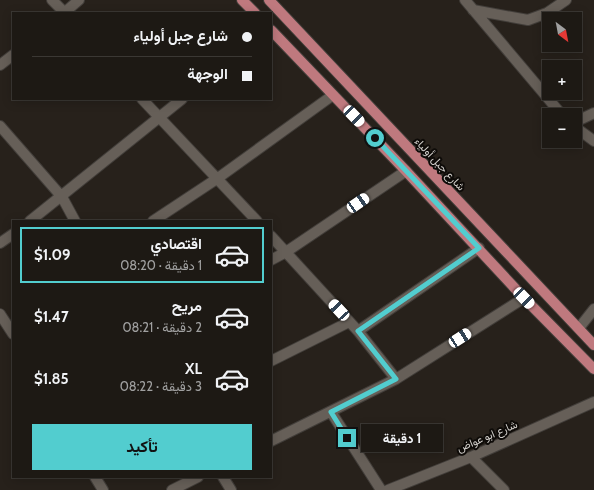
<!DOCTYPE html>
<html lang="ar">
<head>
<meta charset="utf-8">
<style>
  :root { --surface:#1d1914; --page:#25221d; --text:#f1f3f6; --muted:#a0a0a0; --line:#3b3834; --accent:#52cdcf }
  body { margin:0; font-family:Cabin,Vazirmatn,sans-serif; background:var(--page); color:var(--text); direction:rtl; height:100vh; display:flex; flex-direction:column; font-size:15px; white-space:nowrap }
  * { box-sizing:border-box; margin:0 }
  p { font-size:13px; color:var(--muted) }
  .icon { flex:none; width:22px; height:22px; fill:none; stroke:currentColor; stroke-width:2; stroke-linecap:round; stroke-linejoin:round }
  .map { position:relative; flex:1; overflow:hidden; direction:ltr }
  .details { position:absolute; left:12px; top:220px; width:260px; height:258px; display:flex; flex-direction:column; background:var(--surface); border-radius:0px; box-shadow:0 2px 10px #0003,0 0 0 1px var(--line); direction:rtl }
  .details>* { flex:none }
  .guide { position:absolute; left:12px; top:12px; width:260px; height:88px; border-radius:0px; box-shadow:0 2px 10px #0003,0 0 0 1px var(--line); direction:rtl; display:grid; align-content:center; height:88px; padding:0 20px; background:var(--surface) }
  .needle { width:26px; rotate:148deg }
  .fabs { position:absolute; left:542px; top:12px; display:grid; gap:8px }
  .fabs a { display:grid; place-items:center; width:40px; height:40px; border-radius:0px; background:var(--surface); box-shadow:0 2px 10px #0003,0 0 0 1px var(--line); font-size:20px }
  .end { position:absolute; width:18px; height:18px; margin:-9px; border:5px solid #52cdcf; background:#111; box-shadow:0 0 0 2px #111 }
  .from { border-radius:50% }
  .bubble { position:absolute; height:28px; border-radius:0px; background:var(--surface); box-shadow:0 2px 10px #0003,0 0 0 1px var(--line); font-size:13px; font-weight:700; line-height:28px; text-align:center; direction:rtl }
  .car { position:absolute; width:12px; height:24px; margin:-12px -6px; border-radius:5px; box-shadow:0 0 3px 1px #0007; background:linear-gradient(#fff 24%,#345 0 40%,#fff 0 76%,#345 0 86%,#fff 0) }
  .guide b { display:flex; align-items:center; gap:14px; height:38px; font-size:15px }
  .guide b+b { border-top:1px solid var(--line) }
  .guide i { width:10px; height:10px; background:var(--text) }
  ul { padding:7px 0 0; list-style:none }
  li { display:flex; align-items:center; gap:12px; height:56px; margin:0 8px 6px; padding:0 12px; border:2px solid transparent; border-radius:0px }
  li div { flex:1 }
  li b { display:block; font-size:15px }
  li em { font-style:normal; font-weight:700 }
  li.selected { border-color:var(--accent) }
  li>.icon { width:36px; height:36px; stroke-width:1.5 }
  .button { display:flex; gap:8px; margin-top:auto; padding:8px 20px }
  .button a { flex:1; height:46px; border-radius:0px; background:var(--accent); color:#111; font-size:16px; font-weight:700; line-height:46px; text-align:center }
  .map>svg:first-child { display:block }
</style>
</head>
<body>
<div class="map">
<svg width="594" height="490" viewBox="0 0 594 490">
  <rect width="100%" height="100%" fill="#27211b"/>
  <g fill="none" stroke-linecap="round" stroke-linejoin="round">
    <g stroke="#423e3a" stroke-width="12">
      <path id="minor" d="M52,0l13,13
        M465,0l97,115
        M473,10l55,10 19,-7 19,-13
        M64,13l15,-13
        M0,65l13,-10
        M142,99l115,122
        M575,122l19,-9
        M0,126l62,71 13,24
        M575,127l19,14
        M30,221l152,-122
        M153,221l65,-43 115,-83
        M271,236l87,95 38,48
        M0,243l13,-9
        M271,260l15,-8 120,-81
        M0,314l13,20
        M579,328l15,-19
        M358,331l121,-83
        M271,361l78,-39
        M331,412l50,78
        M271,441l125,-62 128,-81
        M471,457l33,33
        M95,477l8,13
        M223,477l8,13
        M172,490l26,-13
        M388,490l83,-33 123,-55"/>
    </g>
    <g stroke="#423e3a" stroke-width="12">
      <path id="major" d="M242,0l13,13
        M269,0l325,345
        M271,30l135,141 118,127 70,71"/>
    </g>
    <use href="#minor" stroke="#665f58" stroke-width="10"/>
    <use href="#major" stroke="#bf797e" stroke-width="10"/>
  </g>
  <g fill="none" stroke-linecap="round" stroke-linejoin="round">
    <path stroke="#52cdcf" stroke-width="5" d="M347,438l-16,-26 65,-33 -38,-48 121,-83 -104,-110"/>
  </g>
  <g text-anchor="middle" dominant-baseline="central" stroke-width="4" stroke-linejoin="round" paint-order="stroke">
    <g font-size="11" fill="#d4d1cd" stroke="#0e0b08">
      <text transform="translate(440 164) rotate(47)">شارع جبل أولياء</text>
      <text transform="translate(487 436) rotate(-23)">شارع ابو عواض</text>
    </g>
  </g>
</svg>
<div class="fabs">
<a><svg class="needle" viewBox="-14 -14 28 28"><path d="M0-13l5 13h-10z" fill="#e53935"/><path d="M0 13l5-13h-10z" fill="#a0a0a0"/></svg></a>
<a>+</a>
<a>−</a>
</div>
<i class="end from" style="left:375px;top:138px"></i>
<i class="end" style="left:347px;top:438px"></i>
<div class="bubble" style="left:361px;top:424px;width:82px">1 دقيقة</div>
<i class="car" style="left:354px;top:116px;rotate:136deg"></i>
<i class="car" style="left:358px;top:203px;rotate:56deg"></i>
<i class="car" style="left:524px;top:298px;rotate:136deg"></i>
<i class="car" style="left:339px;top:310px;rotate:317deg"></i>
<i class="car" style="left:460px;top:338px;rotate:57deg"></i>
<div class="guide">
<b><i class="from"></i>شارع جبل أولياء</b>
<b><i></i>الوجهة</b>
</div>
<section class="details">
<ul>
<li class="selected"><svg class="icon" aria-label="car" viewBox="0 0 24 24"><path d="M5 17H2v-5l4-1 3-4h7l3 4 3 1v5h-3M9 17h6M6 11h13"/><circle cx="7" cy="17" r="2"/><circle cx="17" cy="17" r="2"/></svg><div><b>اقتصادي</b><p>1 دقيقة · 08:20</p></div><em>$1.09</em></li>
<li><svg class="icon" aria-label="car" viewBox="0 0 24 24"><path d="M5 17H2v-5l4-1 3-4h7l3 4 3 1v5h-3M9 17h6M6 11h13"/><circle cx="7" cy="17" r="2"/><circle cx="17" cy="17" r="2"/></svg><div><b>مريح</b><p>2 دقيقة · 08:21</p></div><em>$1.47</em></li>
<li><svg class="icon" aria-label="car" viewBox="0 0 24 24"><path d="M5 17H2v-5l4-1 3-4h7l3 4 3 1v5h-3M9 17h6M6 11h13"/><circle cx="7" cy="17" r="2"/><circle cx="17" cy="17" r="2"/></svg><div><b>XL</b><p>3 دقيقة · 08:22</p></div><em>$1.85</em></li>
</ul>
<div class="button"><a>تأكيد</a></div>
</section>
</div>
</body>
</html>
